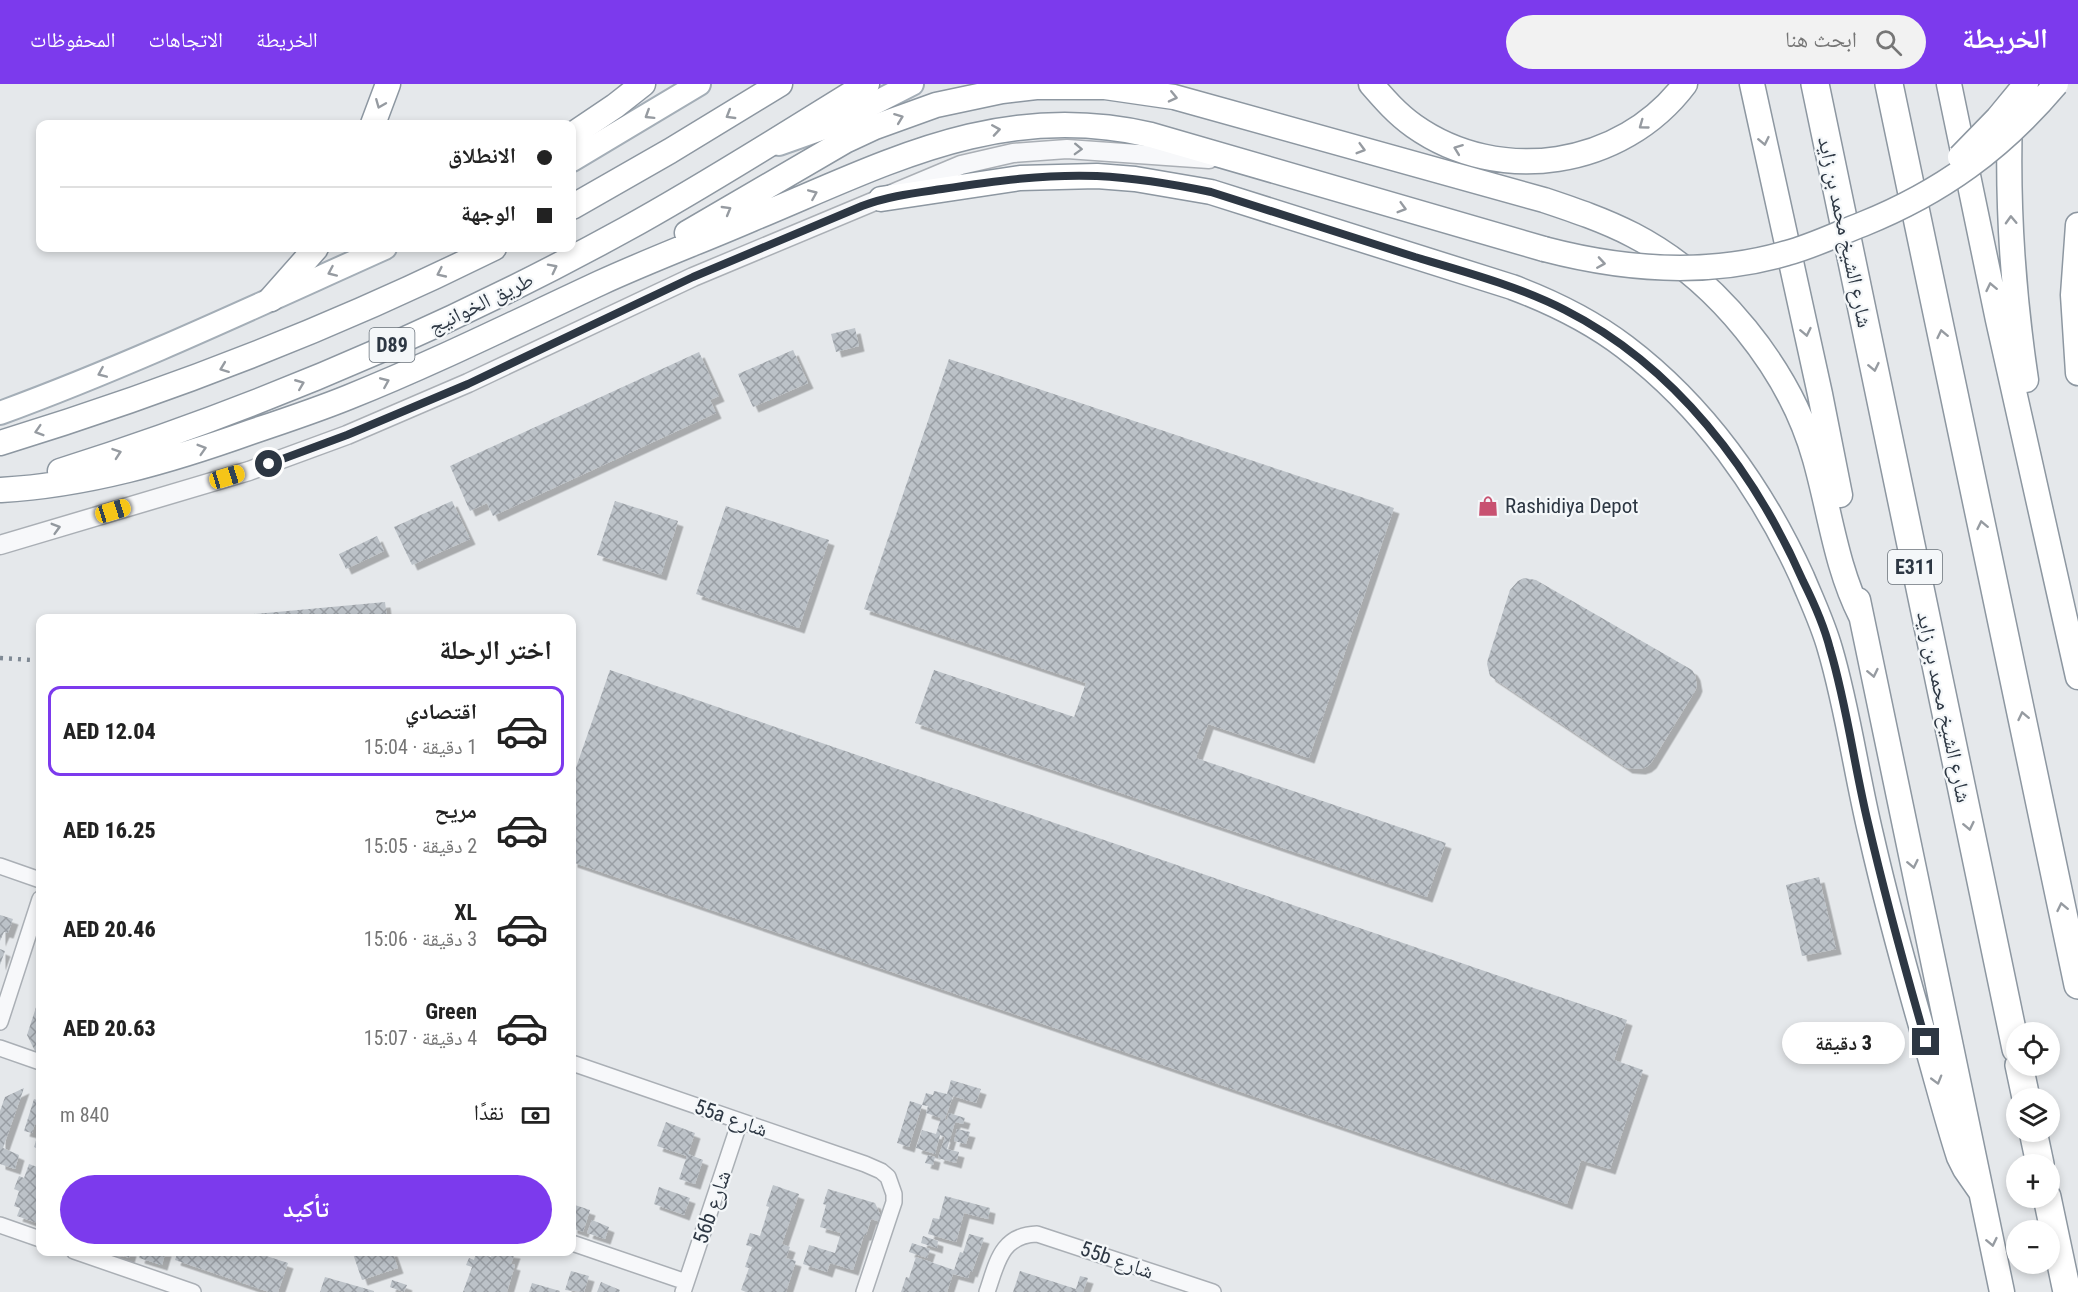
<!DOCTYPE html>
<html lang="ar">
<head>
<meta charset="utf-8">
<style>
  :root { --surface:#fff; --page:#f2f2f2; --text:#222; --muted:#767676; --line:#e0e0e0; --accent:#7c3aed }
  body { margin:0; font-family:"Roboto Condensed","Noto Naskh Arabic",sans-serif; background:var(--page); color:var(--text); direction:rtl; height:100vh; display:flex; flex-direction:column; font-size:22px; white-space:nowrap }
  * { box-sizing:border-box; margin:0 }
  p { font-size:20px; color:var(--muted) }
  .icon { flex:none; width:33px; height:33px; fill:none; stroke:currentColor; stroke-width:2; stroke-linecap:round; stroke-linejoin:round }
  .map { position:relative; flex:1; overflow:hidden; direction:ltr }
  .details { position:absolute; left:36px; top:530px; width:540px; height:642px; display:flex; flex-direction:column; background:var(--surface); border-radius:12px; box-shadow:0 3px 9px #0003; direction:rtl }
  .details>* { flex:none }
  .hud { position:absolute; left:36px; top:36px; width:540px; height:132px; border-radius:12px; box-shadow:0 3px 9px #0003; direction:rtl; display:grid; align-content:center; height:132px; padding:0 24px; background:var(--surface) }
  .tools { position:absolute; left:2006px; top:938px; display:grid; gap:12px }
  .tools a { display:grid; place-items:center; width:54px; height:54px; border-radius:50%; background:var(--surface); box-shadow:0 3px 9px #0003; font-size:30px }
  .end { position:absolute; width:27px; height:27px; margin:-14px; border:8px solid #2d3743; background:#fff; box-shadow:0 0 0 3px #fff }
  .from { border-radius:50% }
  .bubble { position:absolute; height:42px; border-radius:21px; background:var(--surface); box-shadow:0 3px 9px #0003; font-size:20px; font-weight:800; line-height:42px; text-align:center; direction:rtl }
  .car { position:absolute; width:18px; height:36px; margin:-18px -9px; border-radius:8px; box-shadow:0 0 4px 2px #0007; background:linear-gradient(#f5c518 24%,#345 0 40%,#f5c518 0 76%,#345 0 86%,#f5c518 0) }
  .hud b { display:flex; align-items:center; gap:21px; height:57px; font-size:22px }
  .hud b+b { border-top:2px solid var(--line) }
  .hud i { width:15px; height:15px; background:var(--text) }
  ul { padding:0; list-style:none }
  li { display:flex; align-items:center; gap:18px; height:90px; margin:0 12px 9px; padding:0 12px; border:3px solid transparent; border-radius:12px }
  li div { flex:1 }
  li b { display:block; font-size:22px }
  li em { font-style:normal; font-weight:800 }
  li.selected { border-color:var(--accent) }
  li>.icon { width:54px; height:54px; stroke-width:1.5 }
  h2 { padding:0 24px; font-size:27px; line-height:72px }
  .pay { display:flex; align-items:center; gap:15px; height:66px; padding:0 24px; font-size:22px }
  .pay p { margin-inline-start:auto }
  .action { display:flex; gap:12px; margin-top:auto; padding:12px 24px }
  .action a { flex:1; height:69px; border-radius:36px; background:var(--accent); color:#fff; font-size:24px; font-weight:800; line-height:69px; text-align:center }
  header { display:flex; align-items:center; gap:36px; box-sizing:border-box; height:84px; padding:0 30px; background:var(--accent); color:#fff }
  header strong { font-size:28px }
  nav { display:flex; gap:33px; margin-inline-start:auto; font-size:21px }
  .search { width:420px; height:54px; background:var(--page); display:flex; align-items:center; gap:15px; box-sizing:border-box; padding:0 21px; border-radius:33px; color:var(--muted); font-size:22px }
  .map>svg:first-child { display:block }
</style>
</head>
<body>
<header>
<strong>الخريطة</strong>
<div class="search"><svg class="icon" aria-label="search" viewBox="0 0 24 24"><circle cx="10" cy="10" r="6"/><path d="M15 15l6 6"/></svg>ابحث هنا</div>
<nav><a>الخريطة</a><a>الاتجاهات</a><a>المحفوظات</a></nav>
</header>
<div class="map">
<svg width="2078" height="1208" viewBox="0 0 2078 1208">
  <defs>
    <pattern id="building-cross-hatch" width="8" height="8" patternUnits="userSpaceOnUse" patternTransform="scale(1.5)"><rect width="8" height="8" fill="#bcc2c8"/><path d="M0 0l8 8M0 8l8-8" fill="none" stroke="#999ea4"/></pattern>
    <filter id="shadow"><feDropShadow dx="5.5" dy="5.5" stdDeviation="0" flood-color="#0004"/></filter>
  </defs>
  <rect width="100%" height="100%" fill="#e5e8eb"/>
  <path fill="url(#building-cross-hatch)" filter="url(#shadow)" d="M855,244l4,18 -23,6 -5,-18z
    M793,266l15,33 -55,24 -15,-33z
    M699,268l20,44 -9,4 6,13 -223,103 -6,-13 -17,8 -20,-45z
    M949,275l445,149 -85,250 -101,-34 -12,34 250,85 -19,54 -512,-174 19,-53 140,47 12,-34 -222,-74z
    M452,417l18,38 -58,26 -18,-38z
    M615,417l63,20 -17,54 -64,-20z
    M726,422l103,34 -30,88 -103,-34z
    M377,452l7,15 -38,18 -7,-15z
    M1524,494l12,2 156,90 3,5 2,11 -2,5 -44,72 -5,4 -6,2 -13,-1 -137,-92 -3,-12 1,-5 22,-69 8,-9z
    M385,518l2,16h-155v-2z
    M610,586l1017,350 -13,40 29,10 -33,99 -29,-9 -14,44 -995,-342v-83z
    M1819,793l17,72 -34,7 -16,-71z
    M0,831l13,4 -5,14 -4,-1 -4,9z
    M0,865l5,2 -5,14z
    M40,911v48l-3,12 -10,-20z
    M951,996l30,9 -5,14 -23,-7 -8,23 2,1 2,-7 16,5 -2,6 -8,-2 -8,27 12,3 -3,11 -18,-5 7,-21 -5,-2 -5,19 -19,-6 6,-18 14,4 5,-16 -15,-5 2,-7 -6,-1 -13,42 -12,-4 13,-42 12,4 4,-12 7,2 1,-4 13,3z
    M24,1004l-21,60 16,7 -4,14 -15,-5v-53l5,-14z
    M34,1015l6,2v24l-5,-1 -3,9 -8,-2z
    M666,1038l29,11 -7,21 15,6 -8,24 -16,-5 8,-23 -30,-10z
    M40,1044v22l-6,-3z
    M957,1045l13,3 -4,12 -12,-3z
    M928,1071l7,2 -2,8 -8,-2z
    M29,1080l11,4v56l-23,-8 3,-8 -6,-2 5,-15 -5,-2 5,-13 5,2z
    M773,1101l26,9 -17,50 8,3 -4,11 10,3 -10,31h-40l-5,-2 8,-22 -4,-1 7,-20 -6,-2 4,-12 10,3 9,-29 -3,-1z
    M659,1103l31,11 -6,17 -30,-11z
    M828,1105l47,14 9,20 -13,-4 -5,16h-2l-11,35 -23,-7 -3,9 -24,-8 6,-19 26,8 6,-20 -21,-6 6,-22 -3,-1z
    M945,1112l45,12 -2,11 -24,-6 -8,29 -28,-8 5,-16 6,1z
    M572,1120l18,6 -7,22 -11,-4z
    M592,1136l17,7 -4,12 -18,-6z
    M969,1150l15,4 -12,34 -2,-1 -2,7 -15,-4 -6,18h-46l5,-15 3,1 7,-21 38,13 6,-18 3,1z
    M923,1152l15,5 -1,7 -16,-5z
    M912,1159l18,6 -3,9 -18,-6z
    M110,1167h21l-2,7z
    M141,1167h25l-4,14 -23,-7z
    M178,1167h73l37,12 -10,29h-9l-94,-32z
    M352,1167h40l6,17 -36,12z
    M499,1167l16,2 -4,11 4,1 -8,27h-44l9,-25 -6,-2 3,-7 5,2 2,-7 15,4 2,-5 5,1z
    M571,1187l18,5 -5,16 -19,-2z
    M1020,1187l56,18 4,-13 8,2 -5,14h-70z
    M325,1193l49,14v1h-54z
    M392,1196l15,5 -3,7 -14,-5z
    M601,1198l19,8 -1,2h-22z
    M532,1199l28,8 -1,1h-30z"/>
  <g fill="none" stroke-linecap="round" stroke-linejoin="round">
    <g stroke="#aaafb5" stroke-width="18">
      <path id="minor" d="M0,782l40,14
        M0,938l40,-123
        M0,964l40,14
        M572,979l293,101 16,7 7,6 6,17v8l-30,90
        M0,1141l40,14
        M572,1159l114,39
        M74,1167l119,41
        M683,1208l57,-171
        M987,1208c10,-29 14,-57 50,-58l176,58"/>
    </g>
    <g stroke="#aaafb5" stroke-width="21">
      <path id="tertiary" d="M0,461l249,-74 98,-36 121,-52 225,-106 268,-112 52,-12 54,-4 142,10"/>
    </g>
    <g stroke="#a4aeb7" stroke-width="26">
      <path id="primary" d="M779,60l51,-18 82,-42
        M572,76l127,-76
        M0,329c131,-48 258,-108 385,-165"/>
    </g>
    <g stroke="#8d97a1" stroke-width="27">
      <path id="trunk" d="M1371,0c13,15 26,30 43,42 85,60 208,42 271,-42
        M1752,0l68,310 20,101
        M1949,0l49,236 80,357
        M2010,32c-3,88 3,177 16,264
        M373,40l15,-40
        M572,51l43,-29 28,-22
        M881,115l139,-21 77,-2 38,3 76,13 301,95c40,15 79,34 113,60 78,59 137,142 177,230 10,24 21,47 28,72 18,61 26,124 41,186 16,70 35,139 55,208 11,38 21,77 33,114l6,12 16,23
        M572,123l98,-56 110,-67
        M2078,141l-5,70 5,78
        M687,149l158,-92 30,-14 61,-22 66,-14 34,-4h69l69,10 370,103c30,10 60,20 89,35 83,43 157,134 182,224 15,53 21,108 46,157
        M271,215l45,-51
        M0,359c170,-52 335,-116 494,-195
        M60,387c196,-62 386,-143 566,-242 82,-45 161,-96 241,-145
        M1,406c86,-5 169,-29 250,-58 33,-11 66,-22 98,-35 85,-34 167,-75 251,-114 50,-23 101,-42 152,-64 135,-56 248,-119 399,-84l393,114
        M1858,516l144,692"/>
    </g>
    <g stroke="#8d97a1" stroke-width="30">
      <path id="motorway" d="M1815,0l201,965
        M1889,0l189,901
        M2019,981l7,33
        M2033,1047l7,33
        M2047,1113l20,95"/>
    </g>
    <use href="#minor" stroke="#f7f8fa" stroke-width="15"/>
    <use href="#tertiary" stroke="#f7f8fa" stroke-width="18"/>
    <use href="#primary" stroke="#fff" stroke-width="22"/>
    <use href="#trunk" stroke="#fff" stroke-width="24"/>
    <use href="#motorway" stroke="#fff" stroke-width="27"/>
    <path stroke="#7f8994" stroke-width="4.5" stroke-dasharray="3 6" stroke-linecap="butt" d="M0,574l32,2"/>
    <g stroke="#8d97a1" stroke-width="27" stroke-linecap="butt">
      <path id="trunk-bridge" d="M1960,73l38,-39 28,-34
        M1544,165c80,21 162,28 243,4 26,-7 50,-19 76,-29 79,-32 138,-75 193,-140"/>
    </g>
    <use href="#trunk-bridge" stroke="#fff" stroke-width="24"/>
  </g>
  <defs><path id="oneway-chevron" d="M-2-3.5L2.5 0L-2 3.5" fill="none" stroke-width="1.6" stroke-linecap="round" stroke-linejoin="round" transform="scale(1.5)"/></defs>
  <g stroke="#969ba1">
    <use href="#oneway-chevron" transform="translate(1173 13) rotate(13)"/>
    <use href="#oneway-chevron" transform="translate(380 20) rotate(112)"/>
    <use href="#oneway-chevron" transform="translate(649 31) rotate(148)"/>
    <use href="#oneway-chevron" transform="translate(730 31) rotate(149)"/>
    <use href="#oneway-chevron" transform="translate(899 34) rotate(-21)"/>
    <use href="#oneway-chevron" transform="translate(1643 41) rotate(144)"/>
    <use href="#oneway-chevron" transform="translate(996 46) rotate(-9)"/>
    <use href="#oneway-chevron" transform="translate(1764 57) rotate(78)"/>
    <use href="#oneway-chevron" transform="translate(1361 65) rotate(16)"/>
    <use href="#oneway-chevron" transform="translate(1458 65) rotate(-159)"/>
    <use href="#oneway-chevron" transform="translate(813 110) rotate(-23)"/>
    <use href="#oneway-chevron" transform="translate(1402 124) rotate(16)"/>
    <use href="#oneway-chevron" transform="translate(727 126) rotate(-30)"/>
    <use href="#oneway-chevron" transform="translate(2011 136) rotate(-92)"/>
    <use href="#oneway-chevron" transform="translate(1601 179) rotate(9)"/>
    <use href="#oneway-chevron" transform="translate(553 184) rotate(-27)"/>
    <use href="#oneway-chevron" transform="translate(332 188) rotate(156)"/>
    <use href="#oneway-chevron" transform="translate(441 189) rotate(155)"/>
    <use href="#oneway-chevron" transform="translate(1991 203) rotate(-102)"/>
    <use href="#oneway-chevron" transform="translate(1806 248) rotate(78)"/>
    <use href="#oneway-chevron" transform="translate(1942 250) rotate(-102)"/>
    <use href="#oneway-chevron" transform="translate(1874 283) rotate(78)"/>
    <use href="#oneway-chevron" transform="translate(224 284) rotate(159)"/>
    <use href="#oneway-chevron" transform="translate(102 289) rotate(157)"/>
    <use href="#oneway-chevron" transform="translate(385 298) rotate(-23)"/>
    <use href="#oneway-chevron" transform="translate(300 300) rotate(-22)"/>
    <use href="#oneway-chevron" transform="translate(39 347) rotate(163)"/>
    <use href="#oneway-chevron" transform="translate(202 365) rotate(-17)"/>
    <use href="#oneway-chevron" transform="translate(117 369) rotate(-19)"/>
    <use href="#oneway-chevron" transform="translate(1982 441) rotate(-102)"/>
    <use href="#oneway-chevron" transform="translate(1873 589) rotate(78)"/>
    <use href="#oneway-chevron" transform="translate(2023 632) rotate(-102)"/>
    <use href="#oneway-chevron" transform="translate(1969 742) rotate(78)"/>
    <use href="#oneway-chevron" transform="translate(1913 780) rotate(78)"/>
    <use href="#oneway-chevron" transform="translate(2062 823) rotate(-102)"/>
    <use href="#oneway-chevron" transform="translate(1937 996) rotate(74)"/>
    <use href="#oneway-chevron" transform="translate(1992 1158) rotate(78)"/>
  </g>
  <g stroke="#92989e">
    <use href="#oneway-chevron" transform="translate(1078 65) rotate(2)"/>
    <use href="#oneway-chevron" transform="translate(56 444) rotate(-16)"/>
  </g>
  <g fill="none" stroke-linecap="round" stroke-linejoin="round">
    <path stroke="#2d3743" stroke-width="8" d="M269,380l78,-29 121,-51 225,-107 169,-71c26,-10 53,-13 80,-17 52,-8 103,-15 155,-13 39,2 76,8 114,16 68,22 136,43 204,65 51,15 103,29 150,53 110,56 189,160 238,271 11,22 21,44 27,68 17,57 24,116 38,174 17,73 37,146 58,219"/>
  </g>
  <defs>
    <g id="shop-bare" transform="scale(1.62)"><path d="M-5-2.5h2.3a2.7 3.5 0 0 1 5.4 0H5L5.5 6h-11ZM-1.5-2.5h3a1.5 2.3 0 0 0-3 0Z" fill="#c85271" stroke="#f4f7f9" stroke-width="2.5" paint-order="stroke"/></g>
  </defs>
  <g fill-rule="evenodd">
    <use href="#shop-bare" x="1488" y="422"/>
  </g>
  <g text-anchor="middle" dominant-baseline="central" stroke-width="4.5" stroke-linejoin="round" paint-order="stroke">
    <g fill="#f4f7f9" stroke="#69717a" stroke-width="1.5">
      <rect x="369.5" y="244" width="45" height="34" rx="4.5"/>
      <rect x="1888" y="466" width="54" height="34" rx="4.5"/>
    </g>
    <g font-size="20" font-weight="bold" fill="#2d3743">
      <text x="392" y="261">D89</text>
      <text x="1915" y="483">E311</text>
    </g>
    <g font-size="21" fill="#2d3743" stroke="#f4f7f9">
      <text transform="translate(1845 148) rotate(78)">شارع الشيخ محمد بن زايد</text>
      <text transform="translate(481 219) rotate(-26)">طريق الخوانيج</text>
      <text transform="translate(1944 623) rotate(78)">شارع الشيخ محمد بن زايد</text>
      <text transform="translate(731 1034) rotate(19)">55a شارع</text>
      <text transform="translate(712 1123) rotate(-71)">56b شارع</text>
      <text transform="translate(1117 1176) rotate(19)">55b شارع</text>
    </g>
    <g font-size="21" fill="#2d3743" stroke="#f4f7f9" text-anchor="start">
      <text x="1505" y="422">Rashidiya Depot</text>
    </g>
  </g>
</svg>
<div class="tools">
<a><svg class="icon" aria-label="locate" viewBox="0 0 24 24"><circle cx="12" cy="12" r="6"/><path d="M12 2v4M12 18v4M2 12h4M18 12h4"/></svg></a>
<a><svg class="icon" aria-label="layers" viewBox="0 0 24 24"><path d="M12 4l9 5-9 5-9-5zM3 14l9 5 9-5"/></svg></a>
<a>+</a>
<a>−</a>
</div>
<i class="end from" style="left:269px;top:380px"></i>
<i class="end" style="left:1926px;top:958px"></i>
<div class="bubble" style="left:1782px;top:938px;width:123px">3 دقيقة</div>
<i class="car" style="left:227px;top:393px;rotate:73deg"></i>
<i class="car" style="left:113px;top:427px;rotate:73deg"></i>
<div class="hud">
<b><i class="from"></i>الانطلاق</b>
<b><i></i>الوجهة</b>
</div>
<section class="details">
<h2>اختر الرحلة</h2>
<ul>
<li class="selected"><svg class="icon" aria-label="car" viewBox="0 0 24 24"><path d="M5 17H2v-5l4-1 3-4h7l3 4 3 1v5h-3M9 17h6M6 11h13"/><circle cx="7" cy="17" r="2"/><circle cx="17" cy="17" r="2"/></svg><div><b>اقتصادي</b><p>1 دقيقة · 15:04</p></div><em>AED 12.04</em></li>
<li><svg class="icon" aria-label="car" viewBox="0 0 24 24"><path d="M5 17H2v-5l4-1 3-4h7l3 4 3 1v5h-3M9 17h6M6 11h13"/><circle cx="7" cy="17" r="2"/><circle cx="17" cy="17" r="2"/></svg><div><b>مريح</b><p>2 دقيقة · 15:05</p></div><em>AED 16.25</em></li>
<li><svg class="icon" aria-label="car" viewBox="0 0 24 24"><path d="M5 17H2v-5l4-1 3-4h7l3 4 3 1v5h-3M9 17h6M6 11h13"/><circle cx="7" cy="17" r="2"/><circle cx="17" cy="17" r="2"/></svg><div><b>XL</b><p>3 دقيقة · 15:06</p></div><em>AED 20.46</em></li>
<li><svg class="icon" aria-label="car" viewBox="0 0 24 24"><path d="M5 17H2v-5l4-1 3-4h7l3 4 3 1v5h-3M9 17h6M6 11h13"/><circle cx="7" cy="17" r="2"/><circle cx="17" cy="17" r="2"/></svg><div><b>Green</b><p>4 دقيقة · 15:07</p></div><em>AED 20.63</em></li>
</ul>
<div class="pay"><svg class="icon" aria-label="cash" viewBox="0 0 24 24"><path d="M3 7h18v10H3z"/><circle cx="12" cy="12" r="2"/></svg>نقدًا<p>840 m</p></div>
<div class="action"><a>تأكيد</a></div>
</section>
</div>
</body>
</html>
